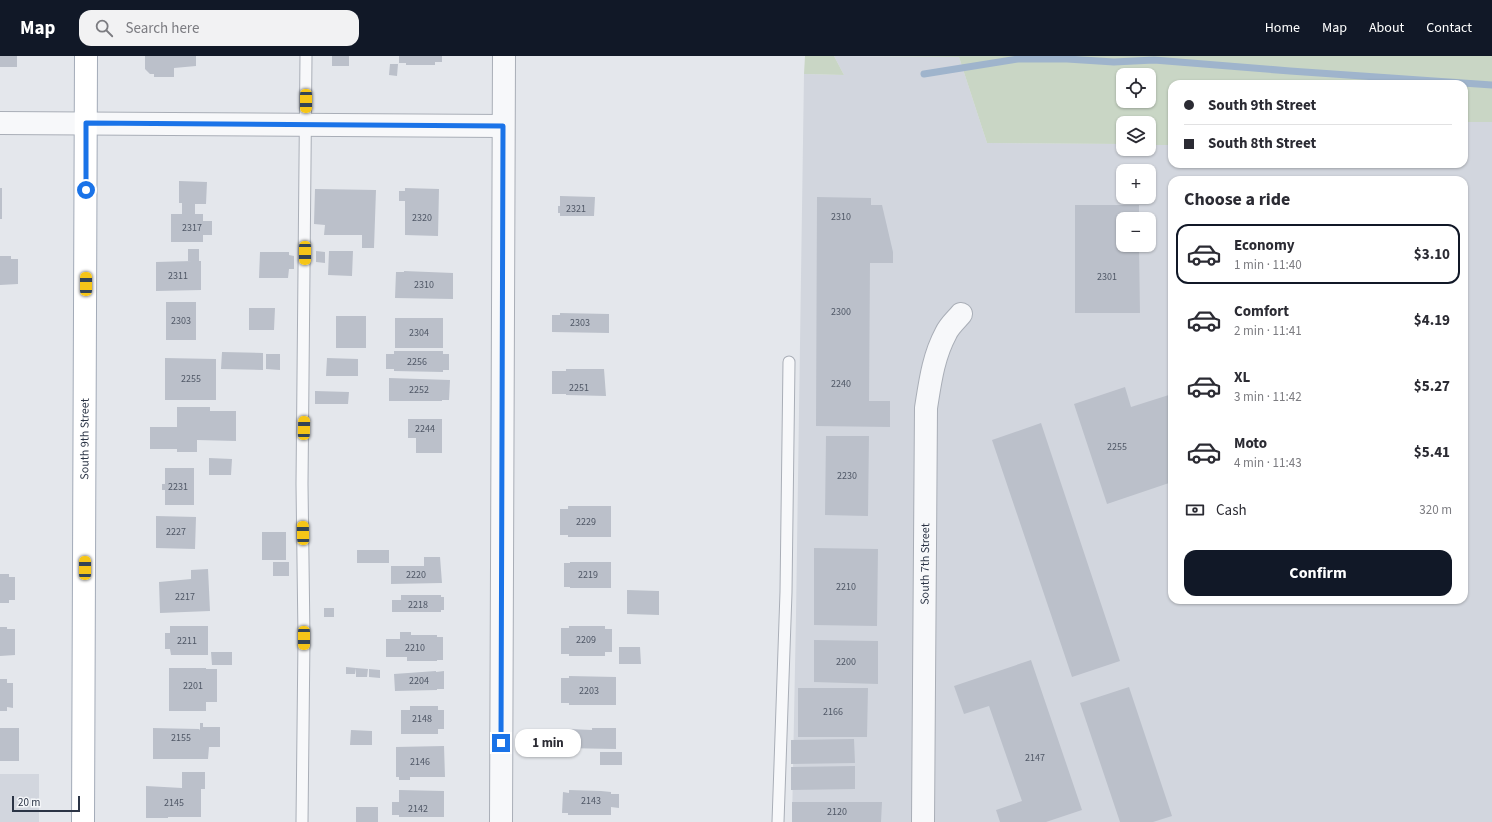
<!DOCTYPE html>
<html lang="en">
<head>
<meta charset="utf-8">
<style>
  :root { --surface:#fff; --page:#f2f2f3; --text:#2b2b33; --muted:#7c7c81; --line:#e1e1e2; --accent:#111827 }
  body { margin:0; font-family:"Source Sans 3",sans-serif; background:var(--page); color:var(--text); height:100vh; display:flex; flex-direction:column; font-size:15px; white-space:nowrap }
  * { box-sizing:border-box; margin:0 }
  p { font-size:13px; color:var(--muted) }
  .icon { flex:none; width:22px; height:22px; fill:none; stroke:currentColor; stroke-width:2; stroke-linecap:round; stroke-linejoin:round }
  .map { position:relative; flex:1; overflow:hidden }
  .panel { position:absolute; left:1168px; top:120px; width:300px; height:428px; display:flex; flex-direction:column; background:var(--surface); border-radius:12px; box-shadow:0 1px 3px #0004 }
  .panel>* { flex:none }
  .top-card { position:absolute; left:1168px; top:24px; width:300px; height:88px; border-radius:12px; box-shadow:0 1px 3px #0004; display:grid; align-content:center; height:88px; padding:0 16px; background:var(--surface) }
  .fabs { position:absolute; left:1116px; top:12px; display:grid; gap:8px }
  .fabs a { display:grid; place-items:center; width:40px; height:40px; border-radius:8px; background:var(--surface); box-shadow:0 1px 3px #0004; font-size:20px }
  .scale { position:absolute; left:12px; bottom:10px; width:68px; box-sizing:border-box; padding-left:4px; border:2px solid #2b3445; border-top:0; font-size:11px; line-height:14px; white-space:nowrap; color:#2b3445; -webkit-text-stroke:3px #f4f6f9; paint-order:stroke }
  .end { position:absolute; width:18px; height:18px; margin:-9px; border:5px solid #1a73e8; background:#fff; box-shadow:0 0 0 2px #fff }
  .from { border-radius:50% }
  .bubble { position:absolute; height:28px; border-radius:12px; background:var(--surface); box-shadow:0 1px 3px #0004; font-size:13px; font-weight:700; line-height:28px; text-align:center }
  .car { position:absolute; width:12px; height:24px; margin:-12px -6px; border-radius:5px; box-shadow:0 0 3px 1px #0007; background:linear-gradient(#f5c518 24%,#345 0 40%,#f5c518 0 76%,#345 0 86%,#f5c518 0) }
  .top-card b { display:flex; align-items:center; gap:14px; height:38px; font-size:15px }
  .top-card b+b { border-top:1px solid var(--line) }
  .top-card i { width:10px; height:10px; background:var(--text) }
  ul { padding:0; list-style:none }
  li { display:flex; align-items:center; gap:12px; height:60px; margin:0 8px 6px; padding:0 8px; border:2px solid transparent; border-radius:12px }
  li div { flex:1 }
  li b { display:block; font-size:15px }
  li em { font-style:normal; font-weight:700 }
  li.selected { border-color:var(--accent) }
  li>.icon { width:36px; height:36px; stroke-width:1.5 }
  h2 { padding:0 16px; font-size:18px; line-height:48px }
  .pay { display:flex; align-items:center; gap:10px; height:44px; padding:0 16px; font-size:15px }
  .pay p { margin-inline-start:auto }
  .primary-button { display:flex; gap:8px; margin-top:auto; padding:8px 16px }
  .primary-button a { flex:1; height:46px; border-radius:12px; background:var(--accent); color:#fff; font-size:16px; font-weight:700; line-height:46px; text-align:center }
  header { display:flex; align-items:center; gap:24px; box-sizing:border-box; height:56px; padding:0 20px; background:var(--accent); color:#fff }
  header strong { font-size:19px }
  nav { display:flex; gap:22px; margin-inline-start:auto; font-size:14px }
  .search { width:280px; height:36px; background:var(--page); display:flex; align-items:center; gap:10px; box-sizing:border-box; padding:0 14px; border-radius:12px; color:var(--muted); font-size:15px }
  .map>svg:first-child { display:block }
</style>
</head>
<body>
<header>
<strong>Map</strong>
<div class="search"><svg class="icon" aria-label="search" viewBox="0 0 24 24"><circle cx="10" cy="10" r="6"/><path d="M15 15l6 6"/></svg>Search here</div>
<nav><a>Home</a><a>Map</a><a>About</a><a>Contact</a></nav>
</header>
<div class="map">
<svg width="1492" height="766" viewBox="0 0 1492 766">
  <rect width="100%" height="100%" fill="#e4e7ec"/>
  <path fill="#d2d6de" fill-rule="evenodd" d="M834,0l125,1 28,86 136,1v5h26v-4h23v19h292v-42h28v700h-700l4,-207 8,-541 40,1zM1123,115h26v26h-26zM1172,124h292v420h-292zM1123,163h26v26h-26z
    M0,718h39v48h-39z"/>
  <path fill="#c9d6c5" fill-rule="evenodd" d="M805,0h29l10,19 -40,-1z
    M867,0h625v66h-28v-38h-292v61h-23v-22h-26v21l-136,-1 -28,-86zM1123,19h26v26h-26z"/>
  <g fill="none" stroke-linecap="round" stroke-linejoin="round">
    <path stroke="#9fb4cc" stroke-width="7" d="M924,18l94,-15h49l47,3 40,-2 136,11 202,14"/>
  </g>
  <path fill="#bbc0ca" d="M0,0h17v11h-17z
    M145,0h51v10l-22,2v9h-20v-3h-4l-5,-5z
    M332,0h17v10h-17z
    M399,0h43v6h-7v3h-29v-2h-7z
    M390,8h8l-1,12 -8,-1z
    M179,125l28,1 -1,22h-11v10h8v7h9v14h-9v7h-32v-28h11v-11h-3z
    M0,132h2v31h-2z
    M405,132l34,1 -1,47 -33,-1v-34h-6v-10h6z
    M315,133l61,1 -2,58h-12v-13h-38l1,-10 -11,-1z
    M560,140l35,1 -1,19h-34v-3h-2v-7h2z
    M817,141l54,1v7h11l11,47v11h-23l-1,138h21v26l-74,-1z
    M1075,149h64v14h-16v26h16l1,68h-65z
    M188,193h11v12h2v29l-45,1v-29l36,-1h-4z
    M316,195l9,1v11l-9,-1z
    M329,195h24l-1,25 -24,-1z
    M260,196h29v3l5,1v13h-5l-1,9h-29z
    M0,200h11v3h7v25l-18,1z
    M404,215l49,2v26l-58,-1 1,-26h8z
    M166,246h30v38h-30z
    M249,252h26l-1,22h-25z
    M560,257l49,1v19l-57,-1v-17h8z
    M336,260h30v32h-30z
    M395,262h48v30h-48z
    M394,295h49v3h6v16h-6v2l-49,-1v-2h-8v-15h8z
    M222,296l41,1v17l-42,-1z
    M266,298h14v16l-14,-1z
    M165,302l51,1v41h-51z
    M327,302l31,1v17h-32z
    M566,313h38l2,27 -40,-1v-1h-14v-23h14z
    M389,322l61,2 -1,20h-7v1h-53z
    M1125,331l6,20 41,-13v88l-65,22 -33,-100z
    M315,335l34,1 -1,12h-33z
    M177,351h33v4h26v30l-39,-1v12h-20v-3h-27v-22h27z
    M408,363h34v34h-26v-15h-8z
    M1041,367l79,238 -48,16 -80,-237z
    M826,380h43l-1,80 -43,-1z
    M209,402l23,1 -1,16h-22z
    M165,412h29v37h-29v-15h-3v-6h3z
    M568,450h43v31h-43v-2h-8v-26h8z
    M156,460l40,1 -1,32 -39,-1z
    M262,476h24v28h-24z
    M814,492l64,1 -1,77 -63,-1z
    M357,494h32v13h-32z
    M424,501h16l2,26 -51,1v-18h33z
    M273,506h16v14h-16z
    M570,506h41v26h-41v-1h-6v-24h6z
    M208,513l2,42 -50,2 -1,-31 32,-3v-9z
    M0,518h9v3h6v23h-6v3h-9z
    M627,534l32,1v24l-32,-1z
    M401,539h40v2h3v13h-3v2h-49v-12h9z
    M324,552h10v9h-10z
    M170,570h38v29h-37l-1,-6h-5v-16h5z
    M569,570h36v3h7v23h-7v4h-36v-2h-8v-26h8z
    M0,571h7v2h8v26l-15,1z
    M400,576h11v3h26v2h6v23h-6v1h-30v-4h-21v-18h14z
    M814,584l64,1v43l-64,-2z
    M619,591h21l1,17h-22z
    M211,596h21v13h-20z
    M1031,604l51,150 -36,12h-46l-4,-12 26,-9 -33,-95 -25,8 -10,-28z
    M346,611l10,1 -1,6h-9z
    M169,612h37v1h11v33h-11v9h-37z
    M356,612l12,1 -1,8h-11z
    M369,613l11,1v8l-11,-1z
    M436,615v1l8,-1v18h-7v1l-42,1 -1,-17z
    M569,620l47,1v28h-47v-2h-8v-25h8z
    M0,623h7v4h6v25l-6,-1v4h-7z
    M1129,631l43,129 -19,6h-33l-40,-119z
    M798,632h70l-1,49h-69z
    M410,650h28v4h6v19h-6v5h-37v-24h9z
    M200,667h3v4h17v20h-11l-1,12h-55v-31l46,1 1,1z
    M0,672h19v33h-19z
    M592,672h24v21l-53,-1v-17h6v-2l23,1z
    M351,674l21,1v14h-22z
    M854,683l1,24 -64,1v-24z
    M444,690l1,31h-35v3h-11v-3h-3v-30z
    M600,696h22v13h-22z
    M855,710v23l-64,1v-23z
    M182,716h23v17h-4v28h-33v1h-22v-32l36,2z
    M399,734l45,1v26h-45v-2h-7v-13h7z
    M569,734l32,1 10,1v2h8v14l-8,-1v8h-43v-2h-6l1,-21 6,1z
    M792,746h90l-1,20h-89z
    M356,751h22v15h-22z"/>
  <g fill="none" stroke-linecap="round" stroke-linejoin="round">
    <g stroke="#a9aeb7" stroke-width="13">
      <path id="lane" d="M302,766l2,-184 -2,-154 4,-428
        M778,766l8,-230 3,-230"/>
    </g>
    <g stroke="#a9aeb7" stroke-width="24">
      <g id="street">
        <path d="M0,67l503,3"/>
        <path d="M501,766l3,-766"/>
        <path id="s1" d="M923,766l3,-414c4,-25 7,-51 20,-75 3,-7 10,-13 15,-19"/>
      </g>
    </g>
    <g stroke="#a3abb8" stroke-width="24">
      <g id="primary">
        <path id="s2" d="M83,766l3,-766"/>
      </g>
    </g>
    <use href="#lane" stroke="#f7f8fa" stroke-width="11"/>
    <use href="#street" stroke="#f7f8fa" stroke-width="22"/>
    <use href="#primary" stroke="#fff" stroke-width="22"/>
  </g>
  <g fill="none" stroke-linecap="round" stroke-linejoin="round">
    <path stroke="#1a73e8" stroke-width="5" d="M86,134v-67l417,3 -2,617"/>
  </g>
  <g text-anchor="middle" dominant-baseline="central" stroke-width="3" stroke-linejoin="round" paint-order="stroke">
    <g font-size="10" fill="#4f5766">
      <text x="576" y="153">2321</text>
      <text x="841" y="161">2310</text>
      <text x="422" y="162">2320</text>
      <text x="192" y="172">2317</text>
      <text x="178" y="220">2311</text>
      <text x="1107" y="221">2301</text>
      <text x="424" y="229">2310</text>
      <text x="841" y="256">2300</text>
      <text x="181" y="265">2303</text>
      <text x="580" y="267">2303</text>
      <text x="419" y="277">2304</text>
      <text x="417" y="306">2256</text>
      <text x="191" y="323">2255</text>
      <text x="841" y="328">2240</text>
      <text x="579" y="332">2251</text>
      <text x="419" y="334">2252</text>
      <text x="425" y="373">2244</text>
      <text x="1117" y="391">2255</text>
      <text x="847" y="420">2230</text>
      <text x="178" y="431">2231</text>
      <text x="586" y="466">2229</text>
      <text x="176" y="476">2227</text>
      <text x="416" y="519">2220</text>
      <text x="588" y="519">2219</text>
      <text x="846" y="531">2210</text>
      <text x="185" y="541">2217</text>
      <text x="418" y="549">2218</text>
      <text x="586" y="584">2209</text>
      <text x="187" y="585">2211</text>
      <text x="415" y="592">2210</text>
      <text x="846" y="606">2200</text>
      <text x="419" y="625">2204</text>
      <text x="193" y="630">2201</text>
      <text x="589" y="635">2203</text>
      <text x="833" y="656">2166</text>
      <text x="422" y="663">2148</text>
      <text x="181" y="682">2155</text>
      <text x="1035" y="702">2147</text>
      <text x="420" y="706">2146</text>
      <text x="591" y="745">2143</text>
      <text x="174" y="747">2145</text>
      <text x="418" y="753">2142</text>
      <text x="837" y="756">2120</text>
    </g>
    <g font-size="12" fill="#2b3445" stroke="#f4f6f9">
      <text stroke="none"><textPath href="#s2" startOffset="383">South 9th Street</textPath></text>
      <text stroke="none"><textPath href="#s1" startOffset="258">South 7th Street</textPath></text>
    </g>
  </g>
</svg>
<div class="fabs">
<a><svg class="icon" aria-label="locate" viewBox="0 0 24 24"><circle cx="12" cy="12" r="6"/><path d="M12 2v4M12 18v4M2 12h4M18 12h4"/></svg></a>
<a><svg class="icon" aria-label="layers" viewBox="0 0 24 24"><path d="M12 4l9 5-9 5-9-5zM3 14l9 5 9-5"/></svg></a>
<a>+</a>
<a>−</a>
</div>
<div class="scale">20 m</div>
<i class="end from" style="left:86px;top:134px"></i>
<i class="end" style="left:501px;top:687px"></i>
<div class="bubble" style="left:515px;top:673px;width:66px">1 min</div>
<i class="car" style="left:306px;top:45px;rotate:180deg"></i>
<i class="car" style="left:305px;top:197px;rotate:180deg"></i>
<i class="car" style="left:86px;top:228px;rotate:0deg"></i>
<i class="car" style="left:304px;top:372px;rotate:1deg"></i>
<i class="car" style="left:303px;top:477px;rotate:359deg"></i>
<i class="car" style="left:85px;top:512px;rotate:0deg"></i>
<i class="car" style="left:304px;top:582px;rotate:180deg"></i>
<div class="top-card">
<b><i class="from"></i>South 9th Street</b>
<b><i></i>South 8th Street</b>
</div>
<section class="panel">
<h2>Choose a ride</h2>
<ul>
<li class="selected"><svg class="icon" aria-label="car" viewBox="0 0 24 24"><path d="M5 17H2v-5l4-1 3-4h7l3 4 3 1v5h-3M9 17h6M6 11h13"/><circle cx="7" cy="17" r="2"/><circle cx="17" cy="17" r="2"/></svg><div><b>Economy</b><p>1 min · 11:40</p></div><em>$3.10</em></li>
<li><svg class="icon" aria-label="car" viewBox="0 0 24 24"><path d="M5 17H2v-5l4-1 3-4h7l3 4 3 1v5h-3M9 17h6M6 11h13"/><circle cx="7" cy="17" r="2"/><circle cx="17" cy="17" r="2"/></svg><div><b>Comfort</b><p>2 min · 11:41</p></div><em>$4.19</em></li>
<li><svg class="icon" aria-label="car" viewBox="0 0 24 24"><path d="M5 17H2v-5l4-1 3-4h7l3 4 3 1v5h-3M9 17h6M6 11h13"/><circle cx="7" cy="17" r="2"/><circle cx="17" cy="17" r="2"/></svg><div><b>XL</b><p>3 min · 11:42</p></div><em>$5.27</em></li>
<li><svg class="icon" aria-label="car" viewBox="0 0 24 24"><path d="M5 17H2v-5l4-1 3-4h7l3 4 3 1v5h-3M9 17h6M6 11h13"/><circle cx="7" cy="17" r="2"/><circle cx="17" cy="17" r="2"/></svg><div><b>Moto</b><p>4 min · 11:43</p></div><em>$5.41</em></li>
</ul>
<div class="pay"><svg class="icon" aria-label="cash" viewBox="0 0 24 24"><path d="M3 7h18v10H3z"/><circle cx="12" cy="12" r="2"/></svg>Cash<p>320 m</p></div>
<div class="primary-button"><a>Confirm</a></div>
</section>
</div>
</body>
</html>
